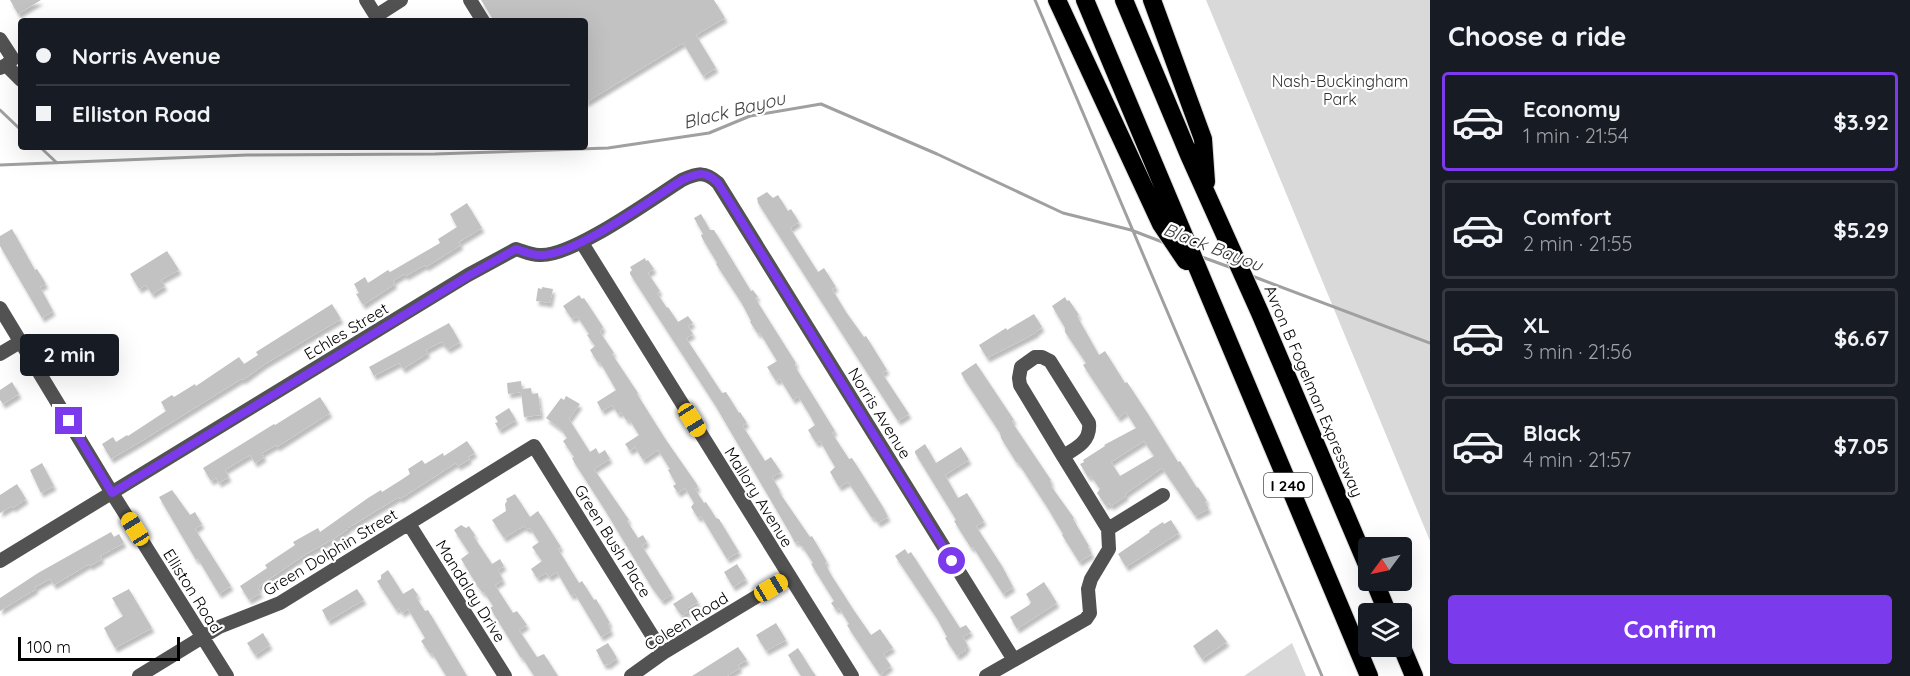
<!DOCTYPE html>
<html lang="en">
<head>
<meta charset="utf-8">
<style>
  :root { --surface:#171b24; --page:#20242c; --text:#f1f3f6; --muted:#9ea1a6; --line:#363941; --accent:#7c3aed }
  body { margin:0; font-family:Quicksand,sans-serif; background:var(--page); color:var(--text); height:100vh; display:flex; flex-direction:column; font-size:22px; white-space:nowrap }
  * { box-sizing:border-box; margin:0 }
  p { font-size:20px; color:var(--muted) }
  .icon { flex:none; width:33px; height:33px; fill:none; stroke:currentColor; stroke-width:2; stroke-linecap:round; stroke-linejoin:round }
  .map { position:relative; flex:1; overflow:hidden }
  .side { display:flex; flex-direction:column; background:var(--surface); width:480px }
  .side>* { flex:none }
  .top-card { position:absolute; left:18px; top:18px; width:570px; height:132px; border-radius:6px; box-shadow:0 6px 24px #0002; display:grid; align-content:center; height:132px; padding:0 18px; background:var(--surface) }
  .needle { width:39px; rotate:237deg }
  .fabs { position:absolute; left:1358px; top:537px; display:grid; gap:12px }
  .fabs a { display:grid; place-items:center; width:54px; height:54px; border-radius:6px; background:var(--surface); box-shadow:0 6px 24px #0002; font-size:30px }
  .scale { position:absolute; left:18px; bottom:15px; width:162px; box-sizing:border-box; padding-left:6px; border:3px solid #000; border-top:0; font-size:16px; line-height:21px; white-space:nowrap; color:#000; -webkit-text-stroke:4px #fff; paint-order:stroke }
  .end { position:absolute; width:27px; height:27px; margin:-14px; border:8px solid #7c3aed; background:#fff; box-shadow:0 0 0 3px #fff }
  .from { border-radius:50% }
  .bubble { position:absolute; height:42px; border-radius:6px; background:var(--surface); box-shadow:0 6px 24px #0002; font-size:20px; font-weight:700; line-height:42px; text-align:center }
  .car { position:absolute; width:18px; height:36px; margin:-18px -9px; border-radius:8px; box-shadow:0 0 4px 2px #0007; background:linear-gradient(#f5c518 24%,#345 0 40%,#f5c518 0 76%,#345 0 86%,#f5c518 0) }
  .top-card b { display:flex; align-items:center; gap:21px; height:57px; font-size:22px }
  .top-card b+b { border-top:2px solid var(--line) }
  .top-card i { width:15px; height:15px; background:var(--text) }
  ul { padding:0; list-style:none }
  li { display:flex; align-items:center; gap:18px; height:99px; margin:0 12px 9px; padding:0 6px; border:3px solid var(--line); border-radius:6px }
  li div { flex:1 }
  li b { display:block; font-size:22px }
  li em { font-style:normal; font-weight:700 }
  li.active { border-color:var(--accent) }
  li>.icon { width:54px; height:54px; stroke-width:1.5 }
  h2 { padding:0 18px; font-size:27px; line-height:72px }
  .cta { display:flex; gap:12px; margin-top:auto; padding:12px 18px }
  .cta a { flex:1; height:69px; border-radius:6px; background:var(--accent); color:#fff; font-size:24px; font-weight:700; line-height:69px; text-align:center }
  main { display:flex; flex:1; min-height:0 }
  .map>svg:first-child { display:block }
</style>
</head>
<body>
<main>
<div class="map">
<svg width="1430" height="676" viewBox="0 0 1430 676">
  <defs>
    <filter id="shadow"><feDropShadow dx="2.5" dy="4.5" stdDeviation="1.5" flood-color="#0004"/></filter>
  </defs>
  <rect width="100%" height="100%" fill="#fff"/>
  <path fill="#d9d9d9" d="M1206,0h224v541z
    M1292,643l14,33h-62z"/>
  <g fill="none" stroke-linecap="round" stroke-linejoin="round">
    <path stroke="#a0a0a0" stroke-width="3" d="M1035,0c95,226 192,450 287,676
      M0,110l21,20
      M40,147l16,15
      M0,165l247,-10 188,-1 173,-6 101,-15 41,-17 71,-12 116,50 126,59 68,17 34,13
      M1202,257l30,11
      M1252,276l178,67"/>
  </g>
  <path fill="#c2c2c2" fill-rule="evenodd" filter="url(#shadow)" d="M10,0h31l-23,14z
    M481,0h233l11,18 -29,17 20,33 -13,8 -20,-33 -98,60v-82h-91z
    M767,192l6,6 5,-3 10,16 3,-2 8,13 -9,6 28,44 6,-4 12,19 -4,2 14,23 18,25 2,-1 21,34 -5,3 27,41 -11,7 -140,-218 -1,-5z
    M467,203l15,25 -23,14 2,3 -35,22 -1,-2 -19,11 -2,-2 -11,7 2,3 -32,21 -7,-11 3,-1 -5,-9 11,-7 3,6 20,-13 2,2 50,-29 -2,-4 19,-12 -7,-13z
    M701,214l9,16h4l37,61 2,-1 5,7 -3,1 41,65 -1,1 1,4 39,63 -3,2 17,26 3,-1 31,49 5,10 -10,6 -4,-6 -2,1 -24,-36 -9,5 -9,-15 5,-5 -15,-26 -4,2 -8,-13 7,-5 -6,-11 -11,-18 -5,4 -13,-21 -4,2 -9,-14 10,-6 -17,-28 -2,1 -8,-12 1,-1 -10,-19 -25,-38 1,-1 -15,-25 -1,-3 2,-1 -9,-16z
    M12,229l23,41 2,-1 9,15 -6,3 13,24 -11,7 -42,-72v-10z
    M167,251l12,19 -18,10 4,6 -13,8 -6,-9 -7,4 -9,-15z
    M645,258l1,3 2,-1 6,9 -6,4 12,18 -3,2 10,15 1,-1 10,15 10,-6 5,7 -5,3 5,8 -7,4 36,55 4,-1 13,21 1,-1 7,11 -4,2 1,3 21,33 6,-4 10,15 -9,5 8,14 -1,1 31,45 2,-1 15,26 -2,1 5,10 23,36 18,26 9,-6 13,19 -10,6 8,12 -11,9 -28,-42 -5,-8 2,-1 -10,-16 -3,2 -5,-7 3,-2 -23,-37 2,-1 -11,-17 -1,1 -3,-6 -3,2 -4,-8 -76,-130 -85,-131v-2l2,-2 -2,-3z
    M542,287l11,2 -3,14 -14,-2 2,-13 4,1z
    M579,295l3,4 2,-1 19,29 -3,5 14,21 -2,1 26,39 -1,1 29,46 30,43 2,4 -3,2 9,14 2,-1 10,16 3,1 20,33 -12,7 -26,-43 -3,2 -7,-11 3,-4 -9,-15 -7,5 -5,-7 3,-2 -8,-14 2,-1 -12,-19 -15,10 -8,-13 -5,4 -5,-7 14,-9 -10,-16 -2,2 -6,-9 -3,2 -6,-9 -10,6 -5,-9 19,-12 -16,-28 -2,1 -8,-13 5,-4 -8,-11 2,-1 -12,-18 -5,3 -9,-13z
    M1065,297l2,4 2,-1 10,15 -2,1 22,39 6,-4 20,32 2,-1 21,32 30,48 2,-1 17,27 1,-1 9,14 -2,1 4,7 -14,7 -33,-48 -37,26 1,2 -15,10 -2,-3 -3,3 -9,-13 3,-4 -9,-13 -3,1 -8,-13 4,-2 -1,-2 22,-14 -1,-1 32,-17 -10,-16 -8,6 -35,-53 3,-2 -21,-31v-4l-13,-22zM1144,441l10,15 -34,20 -9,-14z
    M332,304l9,15 -76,45 -22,16 -1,-1 -4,2 -98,61 -29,17 -9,-15 11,-7 3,5 11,-7 1,1 38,-25 -5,-9 3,-2 8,-5 2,2 21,-13 1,2 43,-29 5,7 14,-9 -2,-3z
    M1034,314l8,13 -6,5v1l-49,25 -8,-13 27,-17 1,2z
    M449,323l11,19 -12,7 -7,-7 -15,8 2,3 -25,16 -4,-6 -25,13 -5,-9z
    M976,363l38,57 -2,1 2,4 37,55 -1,1 2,4 -1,1 23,32 -1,1 16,27 -1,1 4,7 -13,8 -17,-27 1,-1 -16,-27 -28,-43 -3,-2 -15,-24 -1,-5 -37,-56 -2,-4z
    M521,381l1,8 9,-1 1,6 6,-1 3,22 -17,2 -3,-25 -13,2 -1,-11z
    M12,382l7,12 -16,10 -3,-4v-10z
    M566,396l14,8 -11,15 21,33 6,-4 3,6 6,-4 5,9 -16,10 35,51 -2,1 11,17 5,-3 4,7 -5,4 30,48 -10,7 -10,-13 -49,-81 -29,-45 -2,-4 2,-1 -11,-16 4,-3 -6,-9 -15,-11 15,-20 3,2z
    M320,397l10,16 -53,34 -1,-2 -14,8 2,4 -9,6 -5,-8 -25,15 4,7 -10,6 -3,-5 -5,3 -8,-13 71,-44 1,1z
    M509,408l7,12 -17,10 -4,-7 3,-1 -3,-5z
    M467,441l8,12 -7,4 2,2 -12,7 -2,-3 -56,36 -1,-2 -51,31v1l-13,9 -29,16 -47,32 1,1 -2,2 3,4 -12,7 -9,-14 27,-18 -2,-3 30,-20 -2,-3 25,-14 2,4 48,-34 13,-8 1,2 19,-12 9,-6 -2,-5 14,-9 3,4 18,-11 1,3z
    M925,444l11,19 25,-16 8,13 -24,15 13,23 9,-5 17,28 -8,5 26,40 11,21 -10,7 -30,-47 -2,1 -17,-27 2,-1 -1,-2 -40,-65v-2z
    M42,463l12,23 -13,7 -11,-23z
    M17,484l9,15 -13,9 -1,-2 -12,7v-18z
    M172,490l18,25 5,-3 5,9 2,3 -7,5 36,57 -12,8 -21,-35 -2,1 -37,-63z
    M515,494l15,23 8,-6 23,36 -3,2 21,34 3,-2 12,19 2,-1 14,24 -2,1 3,7 -10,6 -26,-43 -4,2 -14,-24 -8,5 -3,-4 -9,5 -6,-9 11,-8 -10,-14 7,-5 -9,-14 -3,1 -3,-3 -20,12 -12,-18 14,-9 -1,-7 2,-3 -1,-2z
    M1171,520l8,13 -53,34 -8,-13 32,-22 -1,-1 14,-9 1,2z
    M461,525l5,3 3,-2 6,9 -1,2 18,27 8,-5 4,7 -6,4 5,10 -8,5 18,28 4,-2 10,14 -8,5 18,27 7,-3 14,22h-24l-12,-19 -1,1 -31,-50 3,-2 -9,-14 -1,1 -5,-6 -17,-28 8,-6 -15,-23z
    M111,532l3,5 5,-3 5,9 -24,13 2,3 -12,7 -1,-2 -35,21 -4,-6 -15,8 1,2 -36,22v-13l38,-25z
    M905,549l3,5 3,-2 49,76 6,-3 5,7 -8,5 5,9 -3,3 1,1 -9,6 -12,-18 2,-1 -11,-20 -41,-61z
    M737,564l9,15 -13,8 -9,-15z
    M388,570l15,24 10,-6 5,7 -2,2 9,14 3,-1 39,66h-21l-14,-23 -2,1 -9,-13 4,-3 -17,-29 -6,4 -3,-5 -3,2 -19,-29 4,-2v-4z
    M1044,582l13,21 -40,26 -7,-12 19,-12 2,-3 -5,-8z
    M129,589l23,39 -37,20 -11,-20 19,-12 -11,-18z
    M357,589l7,11 -36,21 -6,-11z
    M692,592l6,10 -10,6v4l-6,4 -9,-12z
    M776,623l10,17 -20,11 -10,-16z
    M1217,629l10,13 -25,17 -9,-13z
    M263,633l7,12 -15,10 -8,-12z
    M608,643l9,15 -9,7 -1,-1 -3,1 -8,-15z
    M738,647l9,13 -9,5 2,3 -13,8h-35z
    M798,648l13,21 5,7h-15l-13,-21z"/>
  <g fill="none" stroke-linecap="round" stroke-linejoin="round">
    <g stroke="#dbdbdb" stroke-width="20">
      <path id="highway" d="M1057,0l104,224 25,37
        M1085,0l284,676
        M1124,0l65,155 71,158 108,254
        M1152,0l51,139 3,43
        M1374,580l14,34
        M1401,645l13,31"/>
    </g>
    <path stroke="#525252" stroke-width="14" d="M366,0l10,16 25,-16
      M470,0l13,21
      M0,39l13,20 -7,6 -6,3
      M6,65l15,15
      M582,243l270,433
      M0,308l112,185 115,183
      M0,354l20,-12
      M1035,357h7l8,4 39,62c2,18 -12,25 -26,33l-43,-71 -1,-7 2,-11z
      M1063,456l45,73
      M409,524l96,152
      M0,561l468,-286 48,-26c7,2 15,6 23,6 32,3 113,-56 143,-75 16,-7 23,-9 36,3l296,477
      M139,676l80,-49 61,-24 254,-157 129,207
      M631,676l32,-23 126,-76
      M986,676l100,-57 4,-6 -2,-24 3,-10 18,-30 -1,-20 55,-34"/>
    <use href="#highway" stroke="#000" stroke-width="18"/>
  </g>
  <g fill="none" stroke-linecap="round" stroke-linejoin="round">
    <path stroke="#7c3aed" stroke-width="8" d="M69,421l43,72 356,-217 48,-27c7,2 15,6 23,6 32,3 113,-56 143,-75 16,-7 23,-10 36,3l234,378"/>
  </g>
  <g text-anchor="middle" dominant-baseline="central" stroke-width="4.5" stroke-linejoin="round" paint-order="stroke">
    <rect fill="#fff" stroke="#4c4c4c" stroke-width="1.5" x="1264" y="473" width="48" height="24" rx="4.5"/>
    <g font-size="15" font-weight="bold" fill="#000">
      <text x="1288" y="485">I 240</text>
    </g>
    <g font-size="16" fill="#303030" stroke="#fff">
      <text x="1340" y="81">Nash-Buckingham<tspan x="1340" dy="18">Park</tspan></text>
    </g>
    <g font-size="16" fill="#000" stroke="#fff">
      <text transform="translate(346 331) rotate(-31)">Echles Street</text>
      <text transform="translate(1314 391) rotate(67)">Avron B Fogelman Expressway</text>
      <text transform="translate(880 413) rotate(58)">Norris Avenue</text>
      <text transform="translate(759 497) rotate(58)">Mallory Avenue</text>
      <text transform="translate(613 541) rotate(58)">Green Bush Place</text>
      <text transform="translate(330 552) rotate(-31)">Green Dolphin Street</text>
      <text transform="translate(193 591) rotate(58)">Elliston Road</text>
      <text transform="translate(471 591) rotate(58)">Mandalay Drive</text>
      <text transform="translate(686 621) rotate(-32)">Coleen Road</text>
    </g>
    <g font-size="18" font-style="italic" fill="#414141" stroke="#fff">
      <text transform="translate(734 110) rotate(-14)">Black Bayou</text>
      <text transform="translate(1213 247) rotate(21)">Black Bayou</text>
    </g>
  </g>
</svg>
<div class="fabs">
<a><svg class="needle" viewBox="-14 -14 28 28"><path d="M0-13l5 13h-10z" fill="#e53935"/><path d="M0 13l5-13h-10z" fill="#9ea1a6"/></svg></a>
<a><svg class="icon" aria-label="layers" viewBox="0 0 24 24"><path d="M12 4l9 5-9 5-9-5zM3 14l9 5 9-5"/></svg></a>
</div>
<div class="scale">100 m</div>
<i class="end from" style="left:952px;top:561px"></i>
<i class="end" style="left:69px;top:421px"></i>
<div class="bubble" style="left:20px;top:334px;width:99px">2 min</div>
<i class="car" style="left:692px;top:420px;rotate:148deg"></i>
<i class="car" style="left:135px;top:529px;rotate:328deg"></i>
<i class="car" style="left:771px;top:588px;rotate:59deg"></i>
<div class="top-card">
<b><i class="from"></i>Norris Avenue</b>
<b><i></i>Elliston Road</b>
</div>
</div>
<section class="side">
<h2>Choose a ride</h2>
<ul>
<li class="active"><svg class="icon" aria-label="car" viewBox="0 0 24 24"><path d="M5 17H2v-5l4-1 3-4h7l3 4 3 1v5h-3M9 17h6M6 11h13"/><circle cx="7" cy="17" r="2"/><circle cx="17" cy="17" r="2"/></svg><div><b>Economy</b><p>1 min · 21:54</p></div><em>$3.92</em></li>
<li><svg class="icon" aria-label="car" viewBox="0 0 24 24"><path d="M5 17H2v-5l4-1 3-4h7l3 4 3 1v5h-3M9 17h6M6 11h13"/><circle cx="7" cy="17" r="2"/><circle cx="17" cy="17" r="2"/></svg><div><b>Comfort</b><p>2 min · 21:55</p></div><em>$5.29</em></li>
<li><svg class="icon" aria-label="car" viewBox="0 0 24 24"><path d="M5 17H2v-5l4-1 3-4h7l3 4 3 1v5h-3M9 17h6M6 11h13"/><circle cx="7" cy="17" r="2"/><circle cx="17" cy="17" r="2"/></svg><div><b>XL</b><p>3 min · 21:56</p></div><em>$6.67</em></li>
<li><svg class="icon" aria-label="car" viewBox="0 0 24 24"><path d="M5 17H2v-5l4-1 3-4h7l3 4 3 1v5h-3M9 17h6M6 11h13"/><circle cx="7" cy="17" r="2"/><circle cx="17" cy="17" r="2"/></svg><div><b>Black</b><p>4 min · 21:57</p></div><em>$7.05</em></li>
</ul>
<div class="cta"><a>Confirm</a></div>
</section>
</main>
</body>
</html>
